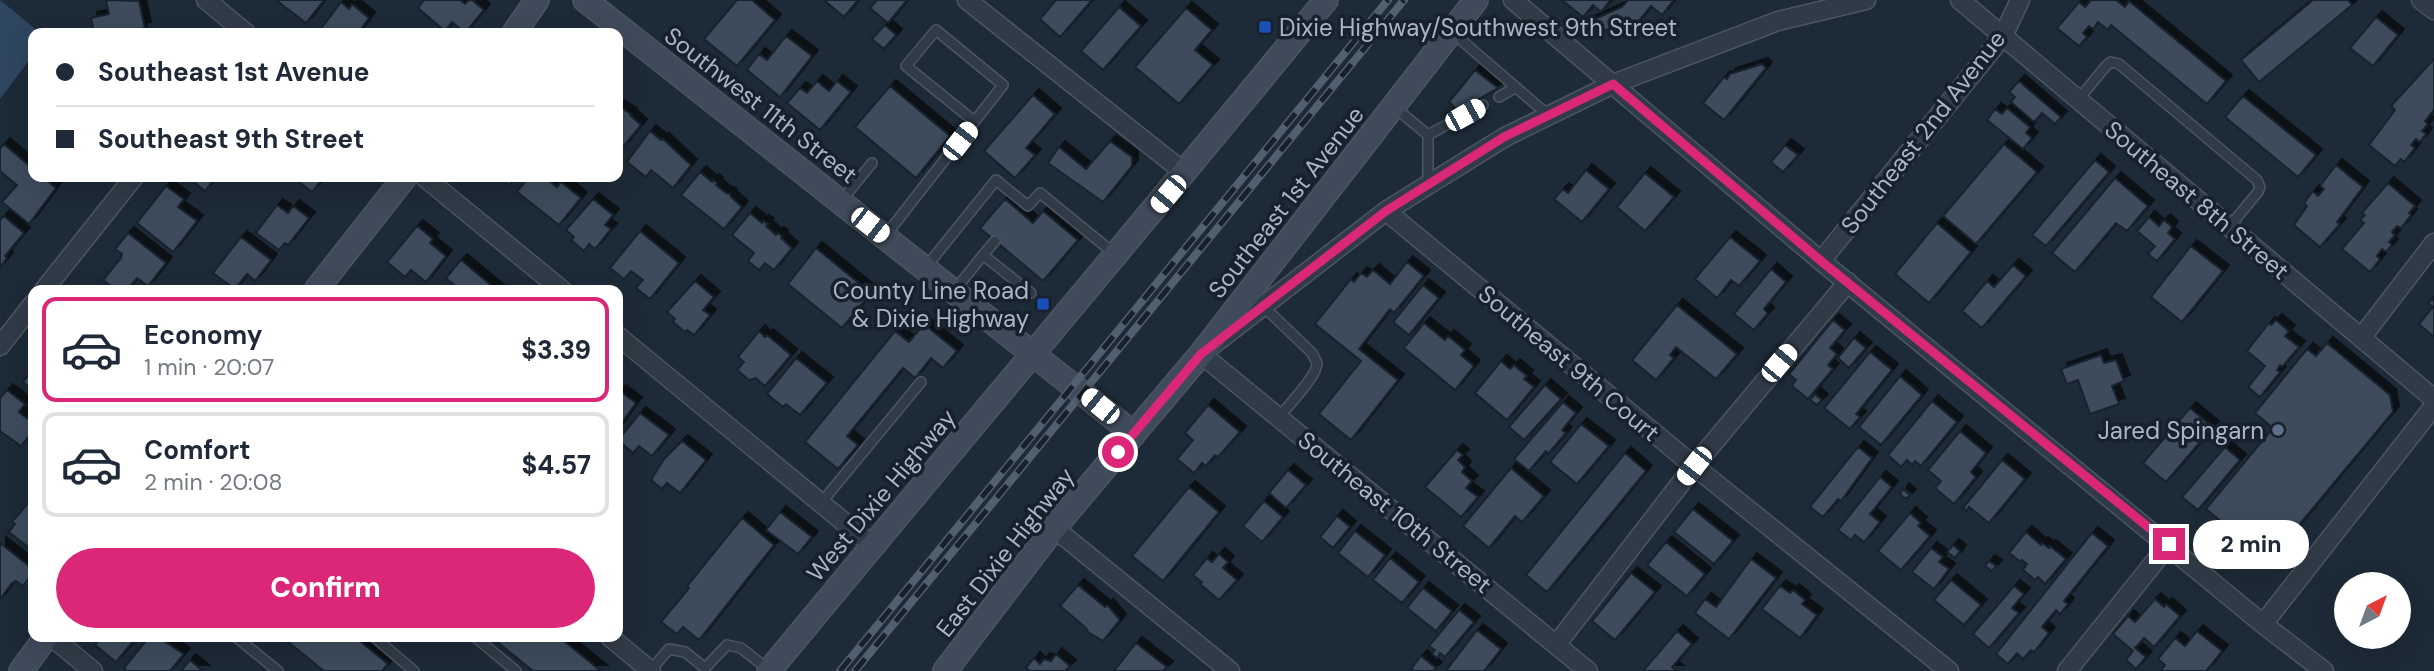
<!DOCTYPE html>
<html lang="en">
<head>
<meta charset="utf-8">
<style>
  :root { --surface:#fff; --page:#f6f6f7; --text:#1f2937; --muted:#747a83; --line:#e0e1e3; --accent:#db2777 }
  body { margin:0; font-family:"DM Sans",sans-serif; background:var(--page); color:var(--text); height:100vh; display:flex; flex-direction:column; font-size:26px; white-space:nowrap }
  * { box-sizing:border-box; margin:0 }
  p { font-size:23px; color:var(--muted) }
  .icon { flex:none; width:38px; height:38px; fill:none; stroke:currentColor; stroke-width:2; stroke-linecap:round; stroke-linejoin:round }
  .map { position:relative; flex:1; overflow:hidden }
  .details { position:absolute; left:28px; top:285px; width:595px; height:357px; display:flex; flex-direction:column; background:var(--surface); border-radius:14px; box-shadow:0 7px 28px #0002 }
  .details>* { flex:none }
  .top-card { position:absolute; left:28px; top:28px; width:595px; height:154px; border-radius:14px; box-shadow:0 7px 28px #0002; display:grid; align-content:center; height:154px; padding:0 28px; background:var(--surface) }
  .needle { width:46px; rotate:41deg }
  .tools { position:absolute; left:2334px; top:572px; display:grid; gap:14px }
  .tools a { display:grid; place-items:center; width:77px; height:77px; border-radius:50%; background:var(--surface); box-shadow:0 7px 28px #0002; font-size:35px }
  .end { position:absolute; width:32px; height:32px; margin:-16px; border:9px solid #db2777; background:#fff; box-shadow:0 0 0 4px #fff }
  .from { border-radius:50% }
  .bubble { position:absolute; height:49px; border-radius:24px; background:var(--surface); box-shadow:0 7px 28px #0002; font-size:23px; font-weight:800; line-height:49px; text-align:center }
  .car { position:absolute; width:21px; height:42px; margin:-21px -10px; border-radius:9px; box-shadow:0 0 5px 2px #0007; background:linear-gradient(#fff 24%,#345 0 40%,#fff 0 76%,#345 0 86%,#fff 0) }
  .top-card b { display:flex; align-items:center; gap:24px; height:66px; font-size:26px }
  .top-card b+b { border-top:2px solid var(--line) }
  .top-card i { width:18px; height:18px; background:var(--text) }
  ul { padding:12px 0 0; list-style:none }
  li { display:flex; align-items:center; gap:21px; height:105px; margin:0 14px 10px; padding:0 14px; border:4px solid var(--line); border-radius:14px }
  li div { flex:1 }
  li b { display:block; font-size:26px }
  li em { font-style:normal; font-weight:800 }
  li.selected { border-color:var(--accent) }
  li>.icon { width:63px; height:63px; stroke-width:1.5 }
  .action { display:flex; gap:14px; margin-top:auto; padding:14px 28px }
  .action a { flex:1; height:80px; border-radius:42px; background:var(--accent); color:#fff; font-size:28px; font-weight:800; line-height:80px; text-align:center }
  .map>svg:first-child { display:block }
</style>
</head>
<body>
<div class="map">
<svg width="2434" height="671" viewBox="0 0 2434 671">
  <defs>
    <filter id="shadow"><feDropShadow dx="6" dy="-6" stdDeviation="0" flood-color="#0009"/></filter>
  </defs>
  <rect width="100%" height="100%" fill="#1d2a37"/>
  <path fill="#2f4660" d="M0,0l40,33h-7v22l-33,44z"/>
  <path fill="#3e4c5c" stroke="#19222d" stroke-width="2" filter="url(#shadow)" d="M106,0l33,1 6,27 -5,1 1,4h-47l-3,-15 18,-4z
    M276,0h48l-18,23z
    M424,0h36l5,4 4,-4h3l12,10 -19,23 -13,-11 -7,9 -27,-23z
    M737,0h15l23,20 -38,46 -33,-27z
    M824,0h34l-14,17z
    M877,0h30l-19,23 -18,-15z
    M1056,0h36l-32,37 -20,-18z
    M1562,0h46l2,1 -9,11 -8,-7 -10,12z
    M1628,0h46l-12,15 -11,-9 -13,16 -19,8 -5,-2 -14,4 -12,-10 34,-15z
    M2091,0h25l9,7 4,-6 97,80 -19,23 -96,-79 -3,5 -10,-8 -5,7 -4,-3 -6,7 4,4 -8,9 -22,-18 22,-26 6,5z
    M2313,0h35l4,5 -93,77 -18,-22z
    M341,2l8,7 3,-5 17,14 -11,15h-40z
    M1119,7l22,19 -38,44 -22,-19z
    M1186,8l26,22 -17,20 18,15 -34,39 -44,-37z
    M2376,17l22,18 -25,31 -23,-18z
    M885,25l11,10 -12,14 -12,-10z
    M786,36l26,20 -32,41 -33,-27 12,-16 8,6z
    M2434,59v51l-9,11 3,3 -6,7 4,3 -6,8 -4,-3 -5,6 4,3 -11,14 -3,-3 -6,7 -26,-21 26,-35 -4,-4z
    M1762,64l4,4 -42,52 -21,-17 21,-26 3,2 3,-5z
    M1475,70l23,18 -40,23 -9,-9z
    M817,81l12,10 8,-10 14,11 -31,38 -33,-27 13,-15 7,5z
    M2019,81l42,36 -6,7 -13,-11 -8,9 -23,-20 4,-5 -6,-5z
    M890,86l60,50 -34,42 -61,-51z
    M1033,95l22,19 -29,34 9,7 -20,23 -31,-27z
    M2243,96l73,59 -18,22 -73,-60z
    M618,106l13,8 -1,1 11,10 -18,22 -5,-4z
    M2007,108l23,19 -4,6 6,5 -9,11 -36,-29 8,-11 7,5z
    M650,131l11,9 2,-1 28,26 -18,23 -22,-18 -5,7 -19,-15z
    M1110,141l22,16v9l-29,36 -55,-39 11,-16 27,22z
    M4,144l29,25v8h10l13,11 -27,36 -27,-22 15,-17 -17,-14v-22z
    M2004,144l33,28 -61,72 -33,-28z
    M1785,145l13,10 -15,17 -12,-10z
    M2095,160l14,12 -63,74 -14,-11z
    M2336,165l27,22 -26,35 3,2 -20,23 -26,-22 13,-19 -3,-3 9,-12 5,5 6,-7 -4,-3z
    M1586,170l23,19 -27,33 -28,-23 9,-10 5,4z
    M700,172l12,10 1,-2 4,3 -1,2 10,8 4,1 1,3 11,10 -18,22 -43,-34z
    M1645,173l29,24 -29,34 -28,-24z
    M188,177h28l-11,14z
    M293,177h31l-12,15z
    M499,177h17l-7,8z
    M529,177h15l13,10 4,-5 20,16 -22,27 -42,-33z
    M2115,178l33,28 -21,25 -11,-8 -41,49 -23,-19z
    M2388,183l27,23 -6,7 2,2 -10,13 -4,-2 -5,6 3,3 -6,7 3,3 -6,7 -4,-3 -5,7 3,3 -10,13 -28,-23 22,-26 -4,-3 5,-5 -3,-2z
    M166,186l18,13 -6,8 19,14 -24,31 -36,-29z
    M593,199l20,16 -8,10 6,4 -16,20 -6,-5 -5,7 -13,-11 3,-3 -8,-7z
    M1005,199l28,24 10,-12 35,29 -35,41 -63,-53z
    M277,205l11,8 5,-7 16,12 -21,27 -3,-2 -6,7 -23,-17z
    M750,213l12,10 1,-2 5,3 -2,2 10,9 2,-2 4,3 -1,2 11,10 -18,22 -9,-7 -6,7 -11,-9 6,-8 -22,-18z
    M4,216l20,17 -19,23 2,2 -7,9v-47z
    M2149,217l10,9 5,-6 8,7 -4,6 7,6 -18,22 -9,-7 7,-8 -18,-15z
    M1937,223l34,29 -42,51 -34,-29z
    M417,226l16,13 -3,4 16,13 -20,26 -15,-12 -6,7 -18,-15z
    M640,231l39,32 -29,36 -14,-11 7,-8 -12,-9 -7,8 -14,-11z
    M128,233l38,30 -18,23 -11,-8 -10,12h-11l-13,-10 18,-22 1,-4 -7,-5z
    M241,237l30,23 -16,21 -8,-7 -12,15 -22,-16z
    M1730,237l30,24 -21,25 -8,-6 -14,18 -22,-19z
    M2191,246l32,25 -41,51 -31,-25z
    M816,248l55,45 -29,35 -54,-44z
    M461,260l36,30h-37l-14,-12z
    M1407,262l17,14 -30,37 -4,-4 -31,40 39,31 -47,60 -32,-26 42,-53 -46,-37 36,-45 3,3 7,-9 6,4 6,-7 17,14z
    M2013,265l13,11 -44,52 -20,-17 25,-30 7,6z
    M1771,269l15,13 -22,27 4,4 -14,17 -20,-16z
    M695,281l19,16 -11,13 7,5 -16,20 -7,-5 -2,2 -12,-10 2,-3 -8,-7z
    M1423,285l16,13 -30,37 -16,-13z
    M2434,298v39l-15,-13 14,-17 -5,-4z
    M1677,305l60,49 -21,25 -40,-32 -6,8 4,3 -18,22 -24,-20z
    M1833,320l12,10 -15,18 7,6 -9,11 5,4 -25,30 -16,-13 4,-6 -7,-6z
    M2276,320l13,11 -4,5 14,11 -17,20 -2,-2 -3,5 3,2 -20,25 -12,-10 17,-21 -18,-15 22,-28 2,2z
    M1424,323l21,17 3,-4 17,14 -4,5 13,11 -19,24 -51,-42z
    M924,324l33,27 -14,17 -12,-10 -16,20 -12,-10 -56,68 11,9 -20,24 -33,-27 90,-111 14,11z
    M759,331l6,6 2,-2 24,20 -26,31 -9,-8 -7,2 -12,-10 7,-8 -6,-5z
    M1854,338l12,10 -17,20 -11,-10z
    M2327,343l63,52 3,17 -124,149 -63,-52 67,-81 -18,-15 52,-64 9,7z
    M1870,352l22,18 -36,44 4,3 -10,12 -26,-21z
    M2101,355l3,8 12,-3 8,21 -12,5 7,18 -29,10 -12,-34 -11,4 -6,-15z
    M796,358l31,25 -27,32 -14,-11 -3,3 -16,-13z
    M1501,361l9,8 4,-4 13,11 -3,3 10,8 -27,33 -32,-27z
    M33,369v21l-10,-8z
    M1900,376l22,19 -41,50 -22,-18z
    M1545,385l16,14 -37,41 -15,-13z
    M7,390l18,14 -6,8 14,11v8l-12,15 -21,-15v-33z
    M620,391l16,12 -18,25v-35z
    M1815,394l7,6 -5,5 -7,-5z
    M1932,401l25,21 -36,44 -6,-5 -3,4 -5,-5 -6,7 -13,-12z
    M1563,402l13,11 -14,17 4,3 -18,21 -2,-3 -17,20 -15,-12z
    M1208,405l32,27 -22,25 -3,-2 -9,11 -4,-3 -8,10 -17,-14 16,-19 -8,-7z
    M2190,408l23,19 -47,55 -23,-19z
    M640,413l29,22 -17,21 -13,-10 -6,7 -15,-13z
    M1581,424l28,22 -32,38 -27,-22z
    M1960,431l26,22 -15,19 5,5 -22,27 -19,-16 6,-7 -13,-11z
    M682,441l24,19 -26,33 -13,-10 -5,6 -11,-9 13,-21z
    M1858,447l14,11 -31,43 -3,-2 -15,18 -13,-10z
    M2225,447l15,13 -42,50 -16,-13z
    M1457,450l6,5 -5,5 7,7 -3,5 10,9 -6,7 12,9 -17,20 -36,-30z
    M1625,453l21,18 -99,121 -21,-17z
    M2002,460l23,19 -36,44 -20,-16 -3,4 -3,-3z
    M1511,468l33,28 -22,26 -7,-6 -26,32 -26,-22z
    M1288,470l18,15 -20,23 -17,-15z
    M1880,477l12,10 -22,27 10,8 -16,20 -9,-7 -4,5 -13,-10z
    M1189,487l30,25 -56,69 -31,-25z
    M1903,489l7,6 -4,4 -6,-5z
    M1264,501l19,16 -21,25 -19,-16z
    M28,503l5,4v44l-24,-19 6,-8 -3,-2z
    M1693,509l40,32 -19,23 -40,-32z
    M780,512l32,25 -14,17 -32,-24z
    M1910,513l11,10 -3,3 12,10 -29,34 -23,-19z
    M1337,516l13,11 -17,21 -13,-11z
    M742,518l32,27 -75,95 -16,-13 -6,7 -16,-12 28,-34 -2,-2z
    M1355,531l30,24 -17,22 -30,-24z
    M2026,532l15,13 1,-2 7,5 1,-2 16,13 -21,25 -7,-7 -3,3 -12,-10 4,-6 -5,-4 -1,2 -12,-9z
    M2092,533l16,13 -44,55 4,3 -8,10 -4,-4 -14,17 7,6 -15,19 -3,-2 -8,9 -6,-6 -9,11 -12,-10z
    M1666,542l39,32 -18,22 -40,-31z
    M0,543l33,26v4l-10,13 -7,-5 -4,2 -12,16z
    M1953,545l7,6 -5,7 -8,-6z
    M1931,548l12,9 -4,5 10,7 -15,20 -22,-17z
    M1219,554l9,8 -5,6 14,12 -18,20 -19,-16 2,-2 -9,-7 14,-17 5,4z
    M1390,558l29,24 -17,21 -29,-23z
    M1751,559l25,19 -47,61 -34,-26 10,-14 11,8z
    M1989,561l7,5 -4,5 -7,-5z
    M1631,573l24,19 -40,48 -23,-19z
    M1951,580l30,25 -17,20 -30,-25z
    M1078,585l27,22 2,-2 4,4 9,11 -17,21 -15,-9 -2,-4 -26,-22z
    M1780,586l10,7 3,-3 12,10 -3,4 15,11 -17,23 -38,-29z
    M2014,586l10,8 -12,14 7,5 -30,35 -16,-14z
    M1423,588l29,23 -16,20 -29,-23z
    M2155,599l9,8 2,-3 14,12 -26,31 -10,-9 -9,10 11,9 -10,12 -10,-9 7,-9 -20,-17 15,-18 7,6z
    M1459,610l15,12 -29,35 -5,-4 -3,5 -5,-4 3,-4 -6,-4z
    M1477,630l24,19 -17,22h-38z
    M1677,631l15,13 -20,23 5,4h-34z
    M2197,631l25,20 -16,20h-45l4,-6 -7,-6 17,-21 10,8z
    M101,637h36l-21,25 -21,-17z
    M149,637h9l26,17 -14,17h-43l-3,-3z
    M282,637h73l33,27 -6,7h-58z
    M491,637h68l42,34h-68z
    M1136,643l31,24 -4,4h-49z
    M1056,654l14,12 -5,5h-35l-4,-3 8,-10 6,6 4,-5 7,2z
    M1421,656l15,12 -3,3h-19l-3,-2z
    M190,660l13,11h-22z"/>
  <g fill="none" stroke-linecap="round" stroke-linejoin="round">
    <g stroke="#4c5662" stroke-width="12">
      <path id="lane" d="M1453,33l95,82
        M1499,97l17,-10
        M2078,100l28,-34 5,-4 8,2 138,116 3,7 -2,5 -29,35
        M1394,107l34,28
        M1428,135l55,-30
        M1428,185v-50
        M842,200l30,-37
        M886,235l117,-150 -67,-55 -30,36 68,55
        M983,255l12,-14
        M926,267l70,-87 32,26 12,-13 76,62
        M955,290l28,-35 48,38
        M1263,306l49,47c1,3 4,7 5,10 1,12 -30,44 -38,54
        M821,503l100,-121
        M236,637l42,34
        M374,637l40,34
        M475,637l41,34
        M650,671l19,-22 16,3 20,16 22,-23 14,3 28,22"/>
    </g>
    <g stroke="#4c5662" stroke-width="21">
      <path id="street" d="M206,0l40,33
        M967,0l218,173
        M1513,0l308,261 442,363 61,47
        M1960,0l474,399
        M2421,0l13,10
        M424,177l138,113
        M1386,211l308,255 255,205
        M1821,261l182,-225 17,-36
        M44,290l90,-113
        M618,336l255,210
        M2361,338l73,-95
        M0,346l33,-42
        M1054,528l176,143
        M2263,624l171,-218
        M52,637l41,34
        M610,637l41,34
        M1556,645l138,-179 154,-184
        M1588,671l-387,-317 185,-143 119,-74 108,-53 165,-63 88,-21
        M2067,671l102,-127"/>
    </g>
    <g stroke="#4c5662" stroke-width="26">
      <path id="secondary" d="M585,0l549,434
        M514,33l23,-33
        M316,290l89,-113
        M21,671l25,-34
        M769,671c185,-224 373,-446 557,-671
        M945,671l109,-143 147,-174 275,-354"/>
    </g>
    <use href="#lane" stroke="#313b47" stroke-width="9"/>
    <use href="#street" stroke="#313b47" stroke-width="18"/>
    <use href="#secondary" stroke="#3f4a5a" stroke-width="23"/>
    <g stroke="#525f6f" stroke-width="8">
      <path id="rail" d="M840,671l548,-671
        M855,671l549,-671"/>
    </g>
    <use href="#rail" stroke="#17202b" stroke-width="5" stroke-dasharray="16" stroke-linecap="butt"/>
  </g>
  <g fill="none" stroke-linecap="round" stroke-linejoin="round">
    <path stroke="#db2777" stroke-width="9" d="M1118,452l83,-98 185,-143 118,-74 109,-53 208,177 348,283"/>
  </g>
  <g fill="#1a4fb4" stroke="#17202b" stroke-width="2.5">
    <rect x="1258" y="20" width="14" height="14" rx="3.5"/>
    <rect x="1036" y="297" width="14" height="14" rx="3.5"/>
  </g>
  <circle fill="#5c6f8a" stroke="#17202b" stroke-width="2.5" cx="2278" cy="430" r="7"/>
  <g text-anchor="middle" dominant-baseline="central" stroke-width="7" stroke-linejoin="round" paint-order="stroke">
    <g font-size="24" fill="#aab6c5" stroke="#17202b" text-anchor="end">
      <text x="1279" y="27" text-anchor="start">Dixie Highway/Southwest 9th Street</text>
      <text x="1029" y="290">County Line Road<tspan x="1029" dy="28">&amp; Dixie Highway</tspan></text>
      <text x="2264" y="430">Jared Spingarn</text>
    </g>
    <g font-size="24" fill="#aab6c5" stroke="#17202b">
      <text transform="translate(761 105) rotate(38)">Southwest 11th Street</text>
      <text transform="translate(1923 132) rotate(-52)">Southeast 2nd Avenue</text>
      <text transform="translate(2197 200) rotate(40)">Southeast 8th Street</text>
      <text transform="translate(1286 202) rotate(-52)">Southeast 1st Avenue</text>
      <text transform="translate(1569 363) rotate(40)">Southeast 9th Court</text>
      <text transform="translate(881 495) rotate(-50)">West Dixie Highway</text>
      <text transform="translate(1395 512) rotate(39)">Southeast 10th Street</text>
      <text transform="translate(1005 552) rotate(-52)">East Dixie Highway</text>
    </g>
  </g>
</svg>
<div class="tools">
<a><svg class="needle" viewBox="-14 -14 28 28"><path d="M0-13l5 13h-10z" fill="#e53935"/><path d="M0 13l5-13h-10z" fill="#747a83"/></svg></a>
</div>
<i class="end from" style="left:1118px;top:452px"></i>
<i class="end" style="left:2169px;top:544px"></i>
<div class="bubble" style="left:2193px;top:520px;width:116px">2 min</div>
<i class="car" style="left:1465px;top:115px;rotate:61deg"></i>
<i class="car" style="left:960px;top:141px;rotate:38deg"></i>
<i class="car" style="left:1168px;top:194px;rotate:220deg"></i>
<i class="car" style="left:870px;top:225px;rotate:128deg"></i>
<i class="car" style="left:1779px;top:363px;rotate:40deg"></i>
<i class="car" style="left:1100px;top:406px;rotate:309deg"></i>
<i class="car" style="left:1694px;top:466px;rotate:218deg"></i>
<div class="top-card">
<b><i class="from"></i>Southeast 1st Avenue</b>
<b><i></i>Southeast 9th Street</b>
</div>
<section class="details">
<ul>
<li class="selected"><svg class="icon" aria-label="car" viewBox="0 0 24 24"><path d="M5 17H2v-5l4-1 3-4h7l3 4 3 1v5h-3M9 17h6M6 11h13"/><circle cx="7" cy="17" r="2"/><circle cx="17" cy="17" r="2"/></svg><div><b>Economy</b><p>1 min · 20:07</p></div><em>$3.39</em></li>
<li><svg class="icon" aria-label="car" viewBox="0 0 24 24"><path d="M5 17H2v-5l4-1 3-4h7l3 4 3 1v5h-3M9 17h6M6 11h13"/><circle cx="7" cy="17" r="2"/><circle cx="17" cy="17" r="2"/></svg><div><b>Comfort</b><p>2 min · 20:08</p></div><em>$4.57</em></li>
</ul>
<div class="action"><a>Confirm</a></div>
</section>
</div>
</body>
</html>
